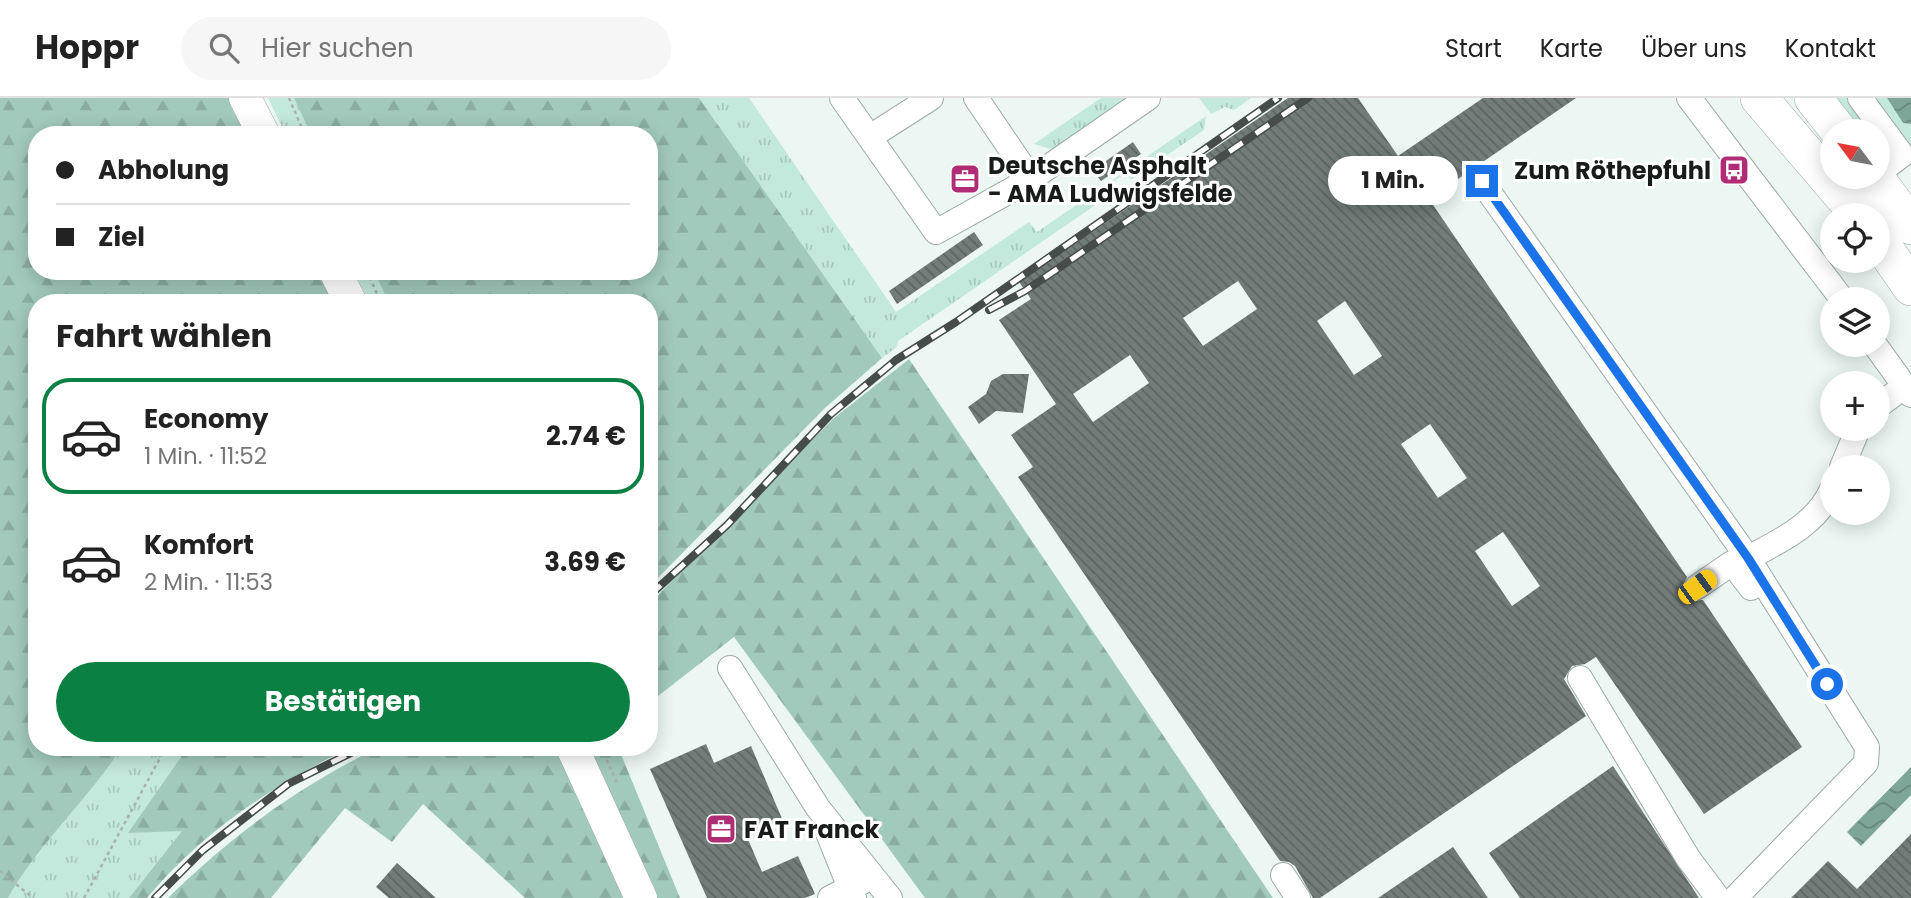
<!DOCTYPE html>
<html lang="de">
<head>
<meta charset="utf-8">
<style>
  :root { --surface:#fff; --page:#f6f6f6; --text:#222; --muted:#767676; --line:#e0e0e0; --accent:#0b8043 }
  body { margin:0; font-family:Poppins,sans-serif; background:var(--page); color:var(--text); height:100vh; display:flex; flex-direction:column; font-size:26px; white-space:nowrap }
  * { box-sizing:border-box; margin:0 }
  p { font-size:23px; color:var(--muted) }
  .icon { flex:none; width:38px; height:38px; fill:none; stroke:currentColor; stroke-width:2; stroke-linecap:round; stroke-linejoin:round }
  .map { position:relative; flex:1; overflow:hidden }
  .panel { position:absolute; left:28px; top:196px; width:630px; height:462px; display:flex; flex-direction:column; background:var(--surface); border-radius:28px; box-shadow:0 4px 18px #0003 }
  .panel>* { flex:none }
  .guide { position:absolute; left:28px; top:28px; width:630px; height:154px; border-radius:28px; box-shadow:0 4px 18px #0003; display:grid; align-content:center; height:154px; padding:0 28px; background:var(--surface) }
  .needle { width:46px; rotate:302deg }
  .buttons { position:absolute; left:1820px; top:21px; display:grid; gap:14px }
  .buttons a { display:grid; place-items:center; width:70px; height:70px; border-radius:50%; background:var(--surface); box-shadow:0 4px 18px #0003; font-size:35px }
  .end { position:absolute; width:32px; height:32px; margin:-16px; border:9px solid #1a73e8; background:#fff; box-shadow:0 0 0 4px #fff }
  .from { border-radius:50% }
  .bubble { position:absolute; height:49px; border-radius:24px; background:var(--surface); box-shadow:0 4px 18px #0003; font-size:23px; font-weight:700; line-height:49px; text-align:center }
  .car { position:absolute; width:21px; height:42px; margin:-21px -10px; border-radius:9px; box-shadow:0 0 5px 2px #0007; background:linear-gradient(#f5c518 24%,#345 0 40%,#f5c518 0 76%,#345 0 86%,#f5c518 0) }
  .guide b { display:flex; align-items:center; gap:24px; height:66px; font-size:26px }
  .guide b+b { border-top:2px solid var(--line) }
  .guide i { width:18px; height:18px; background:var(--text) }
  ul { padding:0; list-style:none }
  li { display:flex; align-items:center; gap:21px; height:116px; margin:0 14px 10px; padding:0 14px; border:4px solid transparent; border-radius:28px }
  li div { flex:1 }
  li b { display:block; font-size:26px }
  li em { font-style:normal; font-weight:700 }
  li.active { border-color:var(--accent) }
  li>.icon { width:63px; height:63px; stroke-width:1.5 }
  h2 { padding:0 28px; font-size:32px; line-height:84px }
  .primary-button { display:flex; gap:14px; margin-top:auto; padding:14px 28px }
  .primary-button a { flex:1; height:80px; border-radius:42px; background:var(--accent); color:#fff; font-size:28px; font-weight:700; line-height:80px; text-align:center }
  header { display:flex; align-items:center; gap:42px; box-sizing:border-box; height:98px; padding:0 35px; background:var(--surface); border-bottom:2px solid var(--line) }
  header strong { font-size:33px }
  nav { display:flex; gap:38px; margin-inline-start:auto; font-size:24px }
  .search { width:490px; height:63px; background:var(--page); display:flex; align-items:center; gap:18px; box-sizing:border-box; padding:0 24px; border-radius:38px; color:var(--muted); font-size:26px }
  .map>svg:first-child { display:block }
</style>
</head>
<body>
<header>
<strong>Hoppr</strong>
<div class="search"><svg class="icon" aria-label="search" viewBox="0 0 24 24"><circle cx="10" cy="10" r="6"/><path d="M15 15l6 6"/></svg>Hier suchen</div>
<nav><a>Start</a><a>Karte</a><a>Über uns</a><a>Kontakt</a></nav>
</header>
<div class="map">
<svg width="1911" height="800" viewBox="0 0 1911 800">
  <defs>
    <pattern id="grass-tufts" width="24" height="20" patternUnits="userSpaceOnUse" patternTransform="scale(1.75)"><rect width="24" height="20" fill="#c3e9dc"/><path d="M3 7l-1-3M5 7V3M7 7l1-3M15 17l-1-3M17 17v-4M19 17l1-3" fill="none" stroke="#a7c7bc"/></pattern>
    <pattern id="forest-firs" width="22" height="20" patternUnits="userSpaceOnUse" patternTransform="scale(1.75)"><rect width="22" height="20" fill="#a2cabc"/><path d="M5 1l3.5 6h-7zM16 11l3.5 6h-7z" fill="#8bada1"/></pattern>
    <pattern id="water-waves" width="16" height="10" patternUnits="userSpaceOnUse" patternTransform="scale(1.75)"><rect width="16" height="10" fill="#7ea698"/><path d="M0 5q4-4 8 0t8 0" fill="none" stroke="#66867b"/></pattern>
    <pattern id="building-back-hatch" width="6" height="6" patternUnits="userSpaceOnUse" patternTransform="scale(1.75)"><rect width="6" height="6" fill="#727c78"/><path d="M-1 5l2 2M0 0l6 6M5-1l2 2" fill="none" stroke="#5d6562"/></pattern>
  </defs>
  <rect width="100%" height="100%" fill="#ecf7f3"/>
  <path fill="url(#grass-tufts)" d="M268,0h26l17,37h-25z
    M699,0h50l147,214 133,-90 8,10 169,-116 -2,14 -72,49 -9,-4 -21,14 2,10 -206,142 -1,6 -15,11z
    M1101,0h30l-77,52 -20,-6z
    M1199,0h52l-17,12 -9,-3 -14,7z
    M1834,0h53l16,25 8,1v30l-33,-23h-19z
    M354,173h21l15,32h-20z
    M122,649h66l-59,86 54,-3 -54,68h-121c31,-55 80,-98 114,-151z"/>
  <path fill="url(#forest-firs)" d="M0,0h233l19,37h-215v136h285l16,32h-301v444h85c-34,53 -83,96 -114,151h-8z
    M294,0h405l183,260 -57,50 -176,179v-284h-260l-15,-32h275v-136h-338z
    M909,261l364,539h-348l-191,-261 -85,66v-99l185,-186z
    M188,649h163c-77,38 -148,84 -204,151h-18l53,-67 -54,2z
    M379,649h180l64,151h-98l-102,-94 -31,38 -47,-34 -74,90h-103c67,-65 127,-109 211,-151z
    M580,649h38l62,151h-32z"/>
  <path fill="url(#water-waves)" d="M1887,0h24v26l-8,-1z
    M1911,669v28l-50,51 -14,-14z"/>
  <path fill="url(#building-back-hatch)" fill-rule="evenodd" d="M1288,0h70l40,58 85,-58h93l-147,101 258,378 -5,10 2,8 7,6 12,-1 99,147 -98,67 -108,-157 -11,7 -13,2 -8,13 22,37 -266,182h-7l-18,-32 -6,-4 -9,-1 -262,-384 15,-10 -22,-32 45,-31 -57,-84 32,-21 -12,-17zM1238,183l19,28 -54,37 -20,-28zM1345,203l37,55 -28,19 -37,-54zM1130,257l19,28 -56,39 -20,-28zM1430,326l37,54 -29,20 -37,-54zM1503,434l37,54 -28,20 -37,-55z
    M1133,44l8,12 -40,27 -8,-11z
    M974,134l9,13 -86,59 -8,-13z
    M1003,276h26l-6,39 -27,-2 -17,13 -11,-17 18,-13 5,-13z
    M706,646l8,19 37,-17 32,75 -36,16 15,35 36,-16 17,38 -10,4h-98l-57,-129z
    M1613,668l86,132h-179l-31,-45z
    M1911,736v64h-120l37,-37 29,28z
    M1453,749l35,51h-110z
    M397,765l39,35h-47l-13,-11z"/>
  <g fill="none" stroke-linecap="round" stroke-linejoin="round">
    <g stroke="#9ea9a5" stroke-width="26">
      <path id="minor" d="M842,0l94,134 95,-53 117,-81
        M976,0l55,81
        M1689,0l153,201
        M1860,0l42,57 -24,18
        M870,39l61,-39
        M1482,84l266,376 119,189 -1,16 -131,135
        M1875,247l36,50
        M1878,308l27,-20
        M1842,369l16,-38
        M1748,460c32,-17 69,-34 84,-69
        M1697,489l35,-24 19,25
        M730,570l88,140 72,90
        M1580,580l108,180 30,40
        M826,730l28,70
        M1283,777l15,23
        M830,800l34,-17"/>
    </g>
    <g stroke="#9ea9a5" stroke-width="33">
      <path id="major" d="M245,0l19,37
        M335,173l16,32
        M572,649l69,151"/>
    </g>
    <g stroke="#9ea9a5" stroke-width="38">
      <path id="highway" d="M1759,0l100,117
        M1813,0l26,33
        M1875,79l36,49
        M1878,141l33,48"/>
    </g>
    <path stroke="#a8b1ad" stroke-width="2.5" stroke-dasharray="3.5 3.5" stroke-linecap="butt" d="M289,0l16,37
      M367,173l14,32
      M601,649l16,36
      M0,773l33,27
      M84,800l82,-151"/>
    <use href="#minor" stroke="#fff" stroke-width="24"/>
    <use href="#major" stroke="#fff" stroke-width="32"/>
    <use href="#highway" stroke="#fff" stroke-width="37"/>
    <g stroke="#464c49" stroke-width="8">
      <path id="rail" d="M989,212l36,-19 283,-193
        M649,498l78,-71 104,-111 65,-54 60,-38 322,-224
        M155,800l48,-48 85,-66 75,-37"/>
    </g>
    <use href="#rail" stroke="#fff" stroke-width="5" stroke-dasharray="16" stroke-linecap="butt"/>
  </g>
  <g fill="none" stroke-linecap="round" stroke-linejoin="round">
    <path stroke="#1a73e8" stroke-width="9" d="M1482,83l266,377 79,126"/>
  </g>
  <defs>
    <g id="bus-square" transform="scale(1.575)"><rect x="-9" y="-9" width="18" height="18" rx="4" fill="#b02d75" stroke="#fff"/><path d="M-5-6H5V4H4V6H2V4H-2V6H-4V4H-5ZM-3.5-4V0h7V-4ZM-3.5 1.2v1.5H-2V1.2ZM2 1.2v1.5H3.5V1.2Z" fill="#fff"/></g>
    <g id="office-square" transform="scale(1.575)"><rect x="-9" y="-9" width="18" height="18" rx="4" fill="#b02d75" stroke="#fff"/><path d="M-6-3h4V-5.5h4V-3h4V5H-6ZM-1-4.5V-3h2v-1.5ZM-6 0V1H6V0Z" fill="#fff"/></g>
  </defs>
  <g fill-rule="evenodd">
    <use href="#bus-square" x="1734" y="72"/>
    <use href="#office-square" x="965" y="81"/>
    <use href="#office-square" x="721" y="731"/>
  </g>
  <g text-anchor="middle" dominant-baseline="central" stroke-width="6" stroke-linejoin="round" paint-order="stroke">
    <g font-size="24" font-weight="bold" fill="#171b19" stroke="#fff" text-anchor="start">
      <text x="988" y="67">Deutsche Asphalt<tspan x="988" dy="28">- AMA Ludwigsfelde</tspan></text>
      <text x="1711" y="72" text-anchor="end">Zum Röthepfuhl</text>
      <text x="744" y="731">FAT Franck</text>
    </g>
  </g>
</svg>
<div class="buttons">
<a><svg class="needle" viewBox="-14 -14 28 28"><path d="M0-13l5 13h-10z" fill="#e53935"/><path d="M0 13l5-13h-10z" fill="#767676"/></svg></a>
<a><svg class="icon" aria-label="locate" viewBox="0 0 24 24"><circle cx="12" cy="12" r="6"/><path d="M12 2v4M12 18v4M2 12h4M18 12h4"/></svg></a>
<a><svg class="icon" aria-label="layers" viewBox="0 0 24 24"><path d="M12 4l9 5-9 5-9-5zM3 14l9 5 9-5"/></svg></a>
<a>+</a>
<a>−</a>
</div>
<i class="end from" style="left:1827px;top:586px"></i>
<i class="end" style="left:1482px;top:83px"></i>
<div class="bubble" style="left:1328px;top:58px;width:130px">1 Min.</div>
<i class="car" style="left:1697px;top:489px;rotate:54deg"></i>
<div class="guide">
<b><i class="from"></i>Abholung</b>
<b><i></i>Ziel</b>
</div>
<section class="panel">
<h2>Fahrt wählen</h2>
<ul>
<li class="active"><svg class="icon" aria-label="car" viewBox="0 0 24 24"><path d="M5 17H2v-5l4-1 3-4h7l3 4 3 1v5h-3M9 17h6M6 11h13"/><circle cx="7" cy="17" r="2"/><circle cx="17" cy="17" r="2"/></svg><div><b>Economy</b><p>1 Min. · 11:52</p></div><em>2.74 €</em></li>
<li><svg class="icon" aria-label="car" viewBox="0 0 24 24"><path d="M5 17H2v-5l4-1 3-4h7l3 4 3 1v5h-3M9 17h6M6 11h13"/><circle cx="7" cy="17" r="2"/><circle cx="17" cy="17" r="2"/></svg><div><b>Komfort</b><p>2 Min. · 11:53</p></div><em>3.69 €</em></li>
</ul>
<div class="primary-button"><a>Bestätigen</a></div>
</section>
</div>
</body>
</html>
